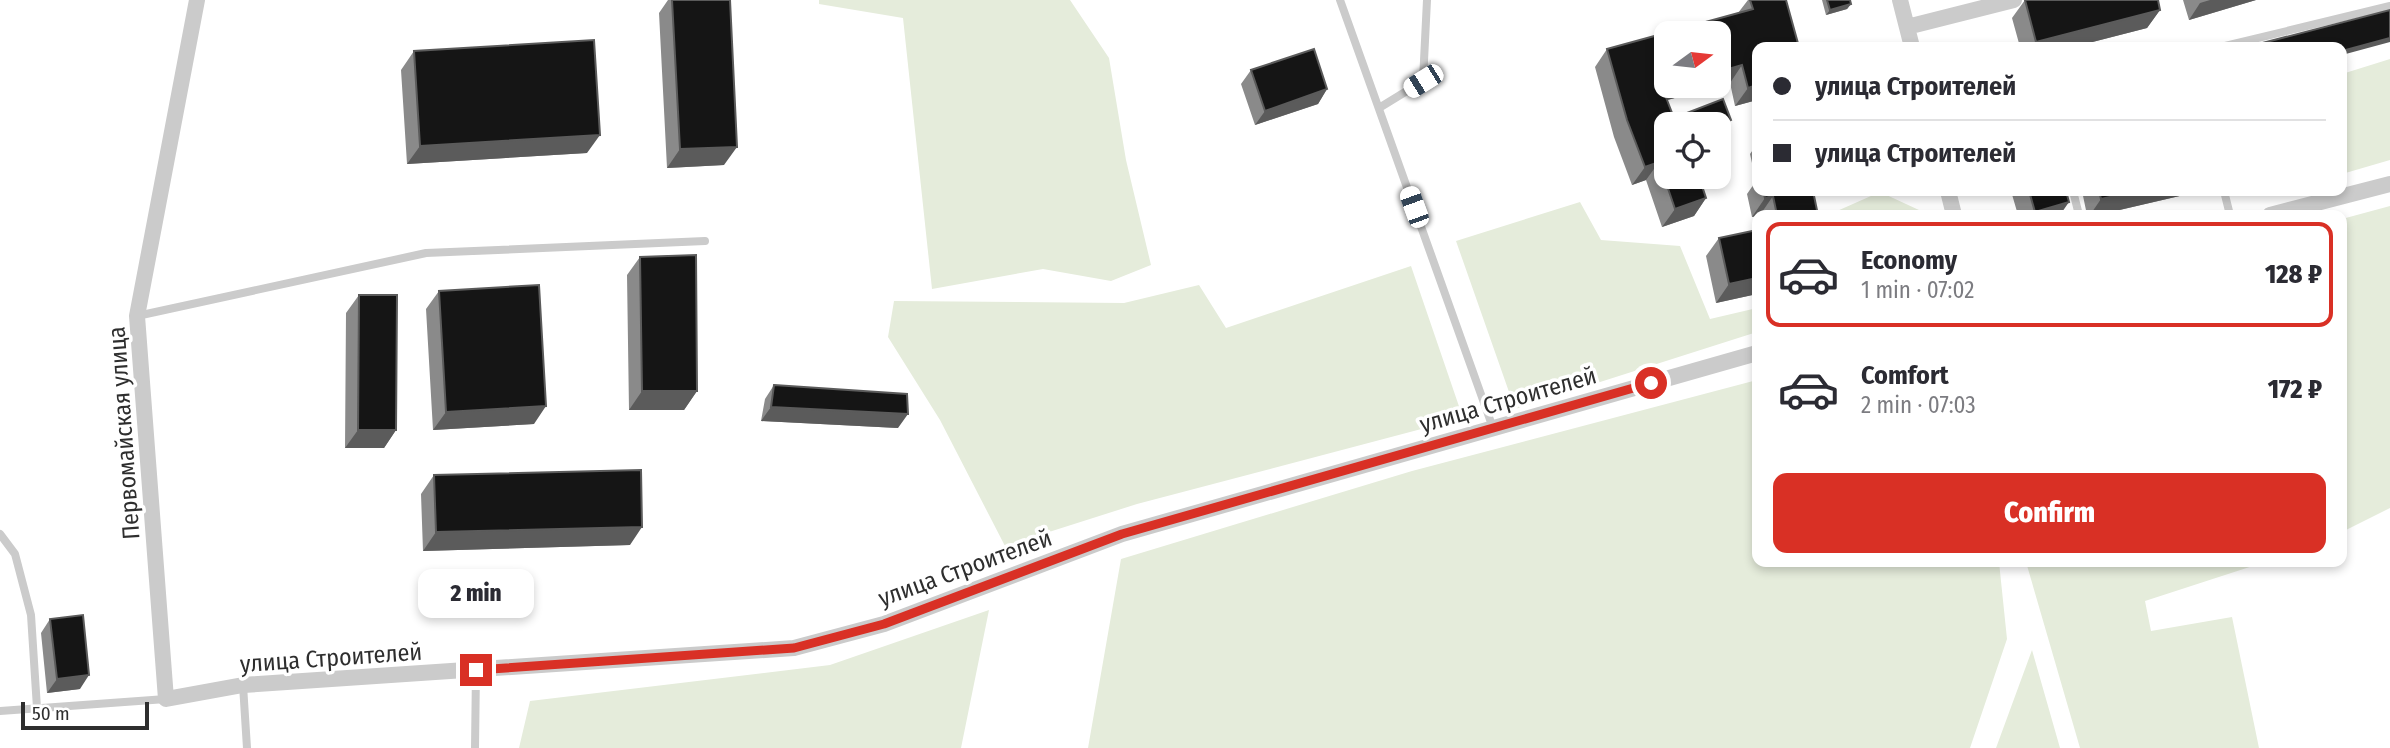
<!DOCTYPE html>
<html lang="en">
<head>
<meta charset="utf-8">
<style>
  :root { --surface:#fff; --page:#f2f2f3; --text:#2b2b33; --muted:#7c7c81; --line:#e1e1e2; --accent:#d93025 }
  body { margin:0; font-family:"Fira Sans Condensed",sans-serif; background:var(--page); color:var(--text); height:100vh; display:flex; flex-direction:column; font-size:26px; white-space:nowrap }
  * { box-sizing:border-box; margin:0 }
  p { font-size:23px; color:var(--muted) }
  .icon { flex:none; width:38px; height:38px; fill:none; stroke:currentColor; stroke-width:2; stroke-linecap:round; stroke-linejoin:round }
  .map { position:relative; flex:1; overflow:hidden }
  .side { position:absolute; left:1752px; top:210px; width:595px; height:357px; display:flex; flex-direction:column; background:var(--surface); border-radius:14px; box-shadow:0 4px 10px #0003 }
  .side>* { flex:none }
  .guide { position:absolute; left:1752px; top:42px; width:595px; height:154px; border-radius:14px; box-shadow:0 4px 10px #0003; display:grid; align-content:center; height:154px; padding:0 21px; background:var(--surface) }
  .needle { width:46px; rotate:75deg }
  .controls { position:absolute; left:1654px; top:21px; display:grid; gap:14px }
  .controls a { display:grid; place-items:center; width:77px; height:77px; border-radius:14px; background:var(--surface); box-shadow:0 4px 10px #0003; font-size:35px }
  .scale { position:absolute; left:21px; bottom:18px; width:128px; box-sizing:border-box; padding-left:7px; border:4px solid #2e2e2e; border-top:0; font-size:19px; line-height:24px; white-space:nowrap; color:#2e2e2e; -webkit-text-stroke:5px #fff; paint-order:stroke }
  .end { position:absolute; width:32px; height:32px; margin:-16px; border:9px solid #d93025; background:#fff; box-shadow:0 0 0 4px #fff }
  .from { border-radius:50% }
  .bubble { position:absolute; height:49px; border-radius:14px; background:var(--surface); box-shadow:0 4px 10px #0003; font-size:23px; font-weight:800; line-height:49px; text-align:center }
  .car { position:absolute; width:21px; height:42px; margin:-21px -10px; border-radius:9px; box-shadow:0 0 5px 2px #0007; background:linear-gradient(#fff 24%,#345 0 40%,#fff 0 76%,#345 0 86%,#fff 0) }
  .guide b { display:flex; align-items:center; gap:24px; height:66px; font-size:26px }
  .guide b+b { border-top:2px solid var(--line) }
  .guide i { width:18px; height:18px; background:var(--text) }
  ul { padding:12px 0 0; list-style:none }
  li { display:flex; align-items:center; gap:21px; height:105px; margin:0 14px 10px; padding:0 7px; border:4px solid transparent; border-radius:14px }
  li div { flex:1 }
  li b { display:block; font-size:26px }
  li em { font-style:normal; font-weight:800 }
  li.active { border-color:var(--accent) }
  li>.icon { width:63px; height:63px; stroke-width:1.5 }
  .primary-button { display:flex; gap:14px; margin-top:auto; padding:14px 21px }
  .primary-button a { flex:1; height:80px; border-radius:14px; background:var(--accent); color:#fff; font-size:28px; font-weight:800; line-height:80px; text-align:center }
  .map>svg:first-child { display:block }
</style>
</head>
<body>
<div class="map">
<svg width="2390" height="748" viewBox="0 0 2390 748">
  <rect width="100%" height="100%" fill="#fff"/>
  <path fill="#e5ecdb" d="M819,0h251l39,58 17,102 25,105 -40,16 -68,-12 -111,20 -29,-271 -84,-14z
    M2390,59v101l-48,14v-100z
    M1880,192l39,18 1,5h-92z
    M1580,202l21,38 79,6 30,73 47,-11v24l-242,77 -59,-168z
    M2390,206v302l-48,24v-313z
    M1411,266l52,152 -326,86 -132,42 -65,-126 -52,-83 6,-36 230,2 75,-18 27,43z
    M1757,380v182h242l8,77 -37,109h-882l33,-189 291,-88z
    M2026,562h239l-120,39 6,30 81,-14 27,131h-179z
    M989,610l-28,138h-442l11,-47 300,-36z
    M2032,650l28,98h-64z"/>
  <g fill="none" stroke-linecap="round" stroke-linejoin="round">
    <path stroke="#cbcbcb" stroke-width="8" d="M1340,0l153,428
      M2221,47l169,-41
      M1379,108l44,-27 4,-81
      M2073,191l6,24
      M2224,191l6,24
      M137,316l289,-63 279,-12
      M0,534l15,20 16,61 6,93
      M243,685l4,63
      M0,711l166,-12
      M475,748l1,-78"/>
    <path stroke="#cbcbcb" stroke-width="16" d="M197,0l-60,316 29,383 77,-14 551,-37 90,-24 238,-90 635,-181
      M1900,0l12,47
      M1907,27l107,-27
      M1948,191l6,24
      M2270,215l120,-31"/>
  </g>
  <path fill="#8a8a8a" d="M668,0h62l-6,165 -57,3 -8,-155z
    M1748,0h38l-29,47v53l-22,6 -5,-23 -63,17 -1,24 40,74 -12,18 -32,11 -16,-47 -14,5 -18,-48 -19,-70 12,-18 131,-36z
    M1822,0h28l1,4 -4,5 -21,6z
    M2025,0h133l2,10 -13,18 -74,19h-53l-8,-29z
    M2183,0h73l-67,20z
    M414,51l173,102 -180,11 -6,-94z
    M1251,70l76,19 -9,15 -63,21 -14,-41z
    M1757,144v47h56l5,24h-58l-8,2 -5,-23 9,-13 -6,-27z
    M2011,191h55l-6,24h-42z
    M2082,191h119l-103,24h-11z
    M1719,238l38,56 -41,9 -10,-47z
    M640,257l57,134 -13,19h-55l-2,-135z
    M439,291l95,133 -101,6 -7,-121z
    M359,295l37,135 -12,18h-39l1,-135z
    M774,385l124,43 -137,-7 4,-22z
    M434,475l196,70 -207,6 -2,-57z
    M50,619l30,70 -33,4 -6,-60z"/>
  <path fill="#5b5b5b" d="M2210,0h46l-67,20 11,-17z
    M1851,4l-4,5 -21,6 4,-5z
    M2160,10l-13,18 -74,19h-41l4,-5z
    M2390,38v4l-48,13v-4z
    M1742,65l-12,18 -81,22 13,-18 5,-1h51v-14z
    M1757,85v15l-22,6 13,-18z
    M1327,89l-9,15 -63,21 10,-14z
    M1731,120l-13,18 3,-14z
    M600,135l-13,18 -180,11 13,-18z
    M1726,136l-8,11v-8z
    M737,147l-13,18 -57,3 13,-19z
    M1659,162l-13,18 -14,5 13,-18z
    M2136,191h65l-103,24h-8l11,-16z
    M1773,196l-13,19 -8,2 13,-19z
    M1706,198l-12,18 -32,11 13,-18z
    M2069,202l-9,13h-28l3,-3z
    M1757,278v16l-41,9 13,-19z
    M642,391h55l-13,19h-55z
    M546,406l-12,18 -101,6 13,-18z
    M771,407l137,7 -10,14 -137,-7z
    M358,430h38l-12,18h-39z
    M642,527l-12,18 -207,6 13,-19z
    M89,675l-9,14 -33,4 10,-14z"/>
  <path fill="#151515" stroke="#5b5b5b" stroke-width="2" d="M672,0h58l7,147 -57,2z
    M1750,0h36l13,47h-42v38l-9,3 -6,-23 -24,7v-39h-52l1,53 -5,1 12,31 49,-19 8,21 -10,4 5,12 -8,3v-15h-52v53h33l7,21 -31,11 -16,-47 -14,5 -18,-47 -20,-71 146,-40z
    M1827,0h23l1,4 -21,6z
    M2025,0h133l2,10 -124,32z
    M2390,10v28l-48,13v-4h-95z
    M594,40l6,95 -180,11 -6,-95z
    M1314,49l13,40 -62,22 -14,-41z
    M1763,191h50l5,24h-41l-4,-19 -8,2z
    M2029,191h37l3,11 -34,10z
    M2099,191h37l-35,8z
    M1757,230v48l-28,6 -10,-46z
    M696,255l1,136h-55l-2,-134z
    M539,285l7,121 -100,6 -7,-121z
    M359,295h38l-1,135h-38z
    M774,385l133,9 1,20 -137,-7z
    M641,470l1,57 -206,5 -2,-57z
    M83,615l6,60 -32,4 -7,-60z"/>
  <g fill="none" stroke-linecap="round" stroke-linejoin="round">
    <path stroke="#d93025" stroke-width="9" d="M476,670l318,-22 90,-24 238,-90 529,-151"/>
  </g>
  <g text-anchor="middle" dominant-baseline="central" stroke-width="7" stroke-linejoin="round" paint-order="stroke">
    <g font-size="24" fill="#2e2e2e" stroke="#fff">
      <text transform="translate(1508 400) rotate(-16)">улица Строителей</text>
      <text transform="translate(124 433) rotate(-94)">Первомайская улица</text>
      <text transform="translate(965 568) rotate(-20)">улица Строителей</text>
      <text transform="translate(331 658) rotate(-4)">улица Строителей</text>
    </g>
  </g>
</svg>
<div class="controls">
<a><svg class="needle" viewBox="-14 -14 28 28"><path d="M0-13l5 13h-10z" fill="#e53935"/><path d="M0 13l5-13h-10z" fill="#7c7c81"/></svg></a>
<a><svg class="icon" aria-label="locate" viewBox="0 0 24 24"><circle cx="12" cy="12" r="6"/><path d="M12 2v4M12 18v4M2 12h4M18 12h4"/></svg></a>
</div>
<div class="scale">50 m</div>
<i class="end from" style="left:1651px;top:383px"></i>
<i class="end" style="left:476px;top:670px"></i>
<div class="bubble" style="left:418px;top:569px;width:116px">2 min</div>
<i class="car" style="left:1423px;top:81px;rotate:238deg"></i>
<i class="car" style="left:1414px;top:207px;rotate:340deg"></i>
<div class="guide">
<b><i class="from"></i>улица Строителей</b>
<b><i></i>улица Строителей</b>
</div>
<section class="side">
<ul>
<li class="active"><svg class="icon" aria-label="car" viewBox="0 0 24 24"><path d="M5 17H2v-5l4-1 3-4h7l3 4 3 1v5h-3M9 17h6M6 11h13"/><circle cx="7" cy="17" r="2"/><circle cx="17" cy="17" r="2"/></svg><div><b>Economy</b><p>1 min · 07:02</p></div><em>128 ₽</em></li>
<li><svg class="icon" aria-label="car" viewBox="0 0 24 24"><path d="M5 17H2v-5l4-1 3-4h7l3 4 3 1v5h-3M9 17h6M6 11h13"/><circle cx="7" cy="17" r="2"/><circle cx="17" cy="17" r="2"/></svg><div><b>Comfort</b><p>2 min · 07:03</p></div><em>172 ₽</em></li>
</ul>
<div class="primary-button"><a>Confirm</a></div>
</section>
</div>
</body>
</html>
